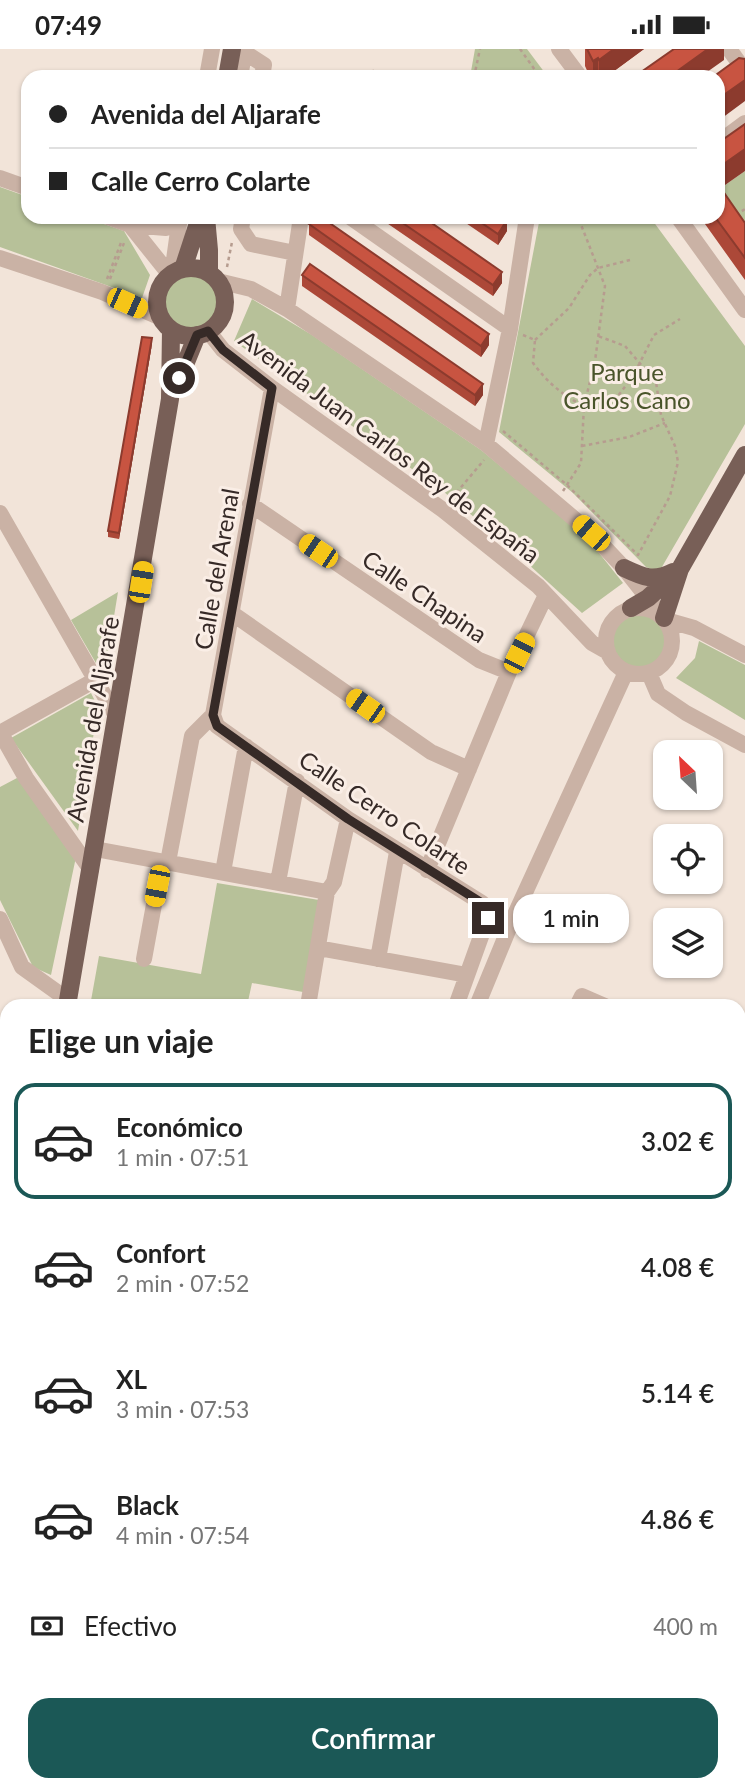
<!DOCTYPE html>
<html lang="es">
<head>
<meta charset="utf-8">
<style>
  :root { --surface:#fff; --page:#f2f2f2; --text:#222; --muted:#767676; --line:#e0e0e0; --accent:#1b5856 }
  body { margin:0; font-family:Lato,sans-serif; background:var(--page); color:var(--text); height:100vh; display:flex; flex-direction:column; font-size:26px; white-space:nowrap }
  * { box-sizing:border-box; margin:0 }
  p { font-size:23px; color:var(--muted) }
  .icon { flex:none; width:38px; height:38px; fill:none; stroke:currentColor; stroke-width:2; stroke-linecap:round; stroke-linejoin:round }
  .map { position:relative; flex:1; overflow:hidden }
  .details { position:absolute; left:0px; top:950px; width:746px; height:793px; display:flex; flex-direction:column; background:var(--surface); border-radius:21px 21px 0 0; box-shadow:0 2px 5px #0004 }
  .details>* { flex:none }
  .hud { position:absolute; left:21px; top:21px; width:704px; height:154px; border-radius:21px; box-shadow:0 2px 5px #0004; display:grid; align-content:center; height:154px; padding:0 28px; background:var(--surface) }
  .needle { width:46px; rotate:335deg }
  .buttons { position:absolute; left:653px; top:691px; display:grid; gap:14px }
  .buttons a { display:grid; place-items:center; width:70px; height:70px; border-radius:14px; background:var(--surface); box-shadow:0 2px 5px #0004; font-size:35px }
  .end { position:absolute; width:32px; height:32px; margin:-16px; border:9px solid #362a27; background:#fff; box-shadow:0 0 0 4px #fff }
  .from { border-radius:50% }
  .bubble { position:absolute; height:49px; border-radius:21px; background:var(--surface); box-shadow:0 2px 5px #0004; font-size:23px; font-weight:600; line-height:49px; text-align:center }
  .car { position:absolute; width:21px; height:42px; margin:-21px -10px; border-radius:9px; box-shadow:0 0 5px 2px #0007; background:linear-gradient(#f5c518 24%,#345 0 40%,#f5c518 0 76%,#345 0 86%,#f5c518 0) }
  .hud b { display:flex; align-items:center; gap:24px; height:66px; font-size:26px }
  .hud b+b { border-top:2px solid var(--line) }
  .hud i { width:18px; height:18px; background:var(--text) }
  ul { padding:0; list-style:none }
  li { display:flex; align-items:center; gap:21px; height:116px; margin:0 14px 10px; padding:0 14px; border:4px solid transparent; border-radius:21px }
  li div { flex:1 }
  li b { display:block; font-size:26px }
  li em { font-style:normal; font-weight:600 }
  li.active { border-color:var(--accent) }
  li>.icon { width:63px; height:63px; stroke-width:1.5 }
  h2 { padding:0 28px; font-size:32px; line-height:84px }
  .pay { display:flex; align-items:center; gap:18px; height:77px; padding:0 28px; font-size:26px }
  .pay p { margin-inline-start:auto }
  .action { display:flex; gap:14px; margin-top:auto; padding:14px 28px }
  .action a { flex:1; height:80px; border-radius:21px; background:var(--accent); color:#fff; font-size:28px; font-weight:600; line-height:80px; text-align:center }
  .status { display:flex; justify-content:space-between; align-items:center; height:49px; padding:0 35px; background:var(--surface); direction:ltr }
  .status svg { height:19px; fill:currentColor }
  .map>svg:first-child { display:block }
</style>
</head>
<body>
<div class="status"><b>07:49</b><svg viewBox="0 0 49 12"><path d="M0 12V9h3v3zM5 12V6h3v6zM10 12V3h3v9zM15 12V0h3v12zM26 1h20v11H26zM47 4h2v5h-2z"/></svg></div>
<div class="map">
<svg width="745" height="1742" viewBox="0 0 745 1742">
  <rect width="100%" height="100%" fill="#f2e4d9"/>
  <path fill="#b7c199" d="M475,0h52l21,28h-78z
    M745,122v60l-27,-41z
    M0,138l28,10v20h56l40,14 26,44 -8,23 -142,-51z
    M540,168h110l95,129v78l-86,148 -13,-5 -73,-74 -74,-61z
    M165 253a26 26 0 1 1 52 0a26 26 0 1 1-52 0Z
    M252,250l60,36 169,115 107,89 35,44 -41,30 -77,-70 -61,-51 -210,-151z
    M118,543l-14,85 -33,-57z
    M613 592a26 26 0 1 1 52 0a26 26 0 1 1-52 0Z
    M699,592l46,24v55l-69,-42 19,-20z
    M91,644l7,14 -20,124 -67,-93z
    M17,729l59,79 -25,118 -18,-8 -33,-67v-113z
    M217,834l102,17 -16,92 -51,-9 -5,23h-157l9,-50 102,18z"/>
  <g fill="none" stroke-linecap="round" stroke-linejoin="round">
    <path stroke="#b69c8f" stroke-width="2.5" stroke-dasharray="3.5 3.5" stroke-linecap="butt" d="M520,0l20,28
      M369,28l4,-6 27,6
      M474,28l6,-28
      M736,166l9,-6
      M637,168l1,2
      M227,218l5,-25
      M107,230l15,-39
      M110,230l14,-36
      M523,286l12,5 -2,23c14,19 29,32 51,43l34,-10 15,-20 21,-41 26,-16
      M535,291l34,-32 21,-33 8,-7 32,-8
      M503,382l64,54 71,70 32,-59 8,-34 -3,-16 -14,-31 -5,-33 -31,-36 -27,-10
      M582,397l47,-9 36,-14
      M563,442l18,-28 3,-57 11,-45 10,-75 -27,-69
      M452,449l32,-38"/>
    <path stroke="#cab2a5" stroke-width="16" d="M559,0l21,28
      M729,0l16,22
      M244,3l20,13 -2,12
      M207,28l5,-28
      M240,28l5,-28
      M718,94l27,-20
      M0,129l28,10
      M108,168l22,8 40,50
      M243,168l-2,12 10,15 44,9
      M350,168l160,112
      M678,168l67,93
      M130,176l36,3 13,-6
      M0,209l102,34 59,26
      M172,225l8,-57
      M218,232l33,8 36,20 199,135 105,89 33,35 37,47
      M287,260l14,-92
      M208,282l15,19 49,38 171,122 95,76 54,57 16,9
      M486,395l24,-115 17,-112
      M250,455l229,156 30,12
      M0,464l115,201
      M606 592a33 33 0 1 1 66 0a33 33 0 1 1-66 0Z
      M233,565l198,138 38,17
      M666,571l28,8 51,27
      M649,624l9,21 28,19 59,32
      M213,666l4,11 131,93 134,84 6,14 -32,89
      M213,666l59,-327
      M0,683l26,46 65,92
      M0,684l95,-53
      M95,800l232,43
      M168,813l24,-126 21,-21
      M427,821l82,-198 37,-77
      M223,823l23,-126
      M278,833l19,-101
      M0,870l22,48 46,33
      M318,899l149,27
      M144,910l18,-98
      M378,910l19,-107
      M308,957l19,-114 7,-10 14,-63
      M477,957l35,-85 114,-249
      M577,957l5,-10 23,10
      M738,1015l7,3
      M0,1021l7,-1
      M0,1126l7,1
      M738,1154l7,3
      M738,1255l7,-14
      M0,1549l7,9
      M0,1635l7,-5
      M738,1729l7,-21
      M264,1736l11,6
      M444,1736l10,6
      M601,1736l22,6
      M102,1742l3,-6
      M242,1742l4,-6
      M320,1742l3,-6
      M544,1742l2,-6
      M569,1742l1,-6"/>
    <path stroke="#785f57" stroke-width="18" d="M227,28l5,-28
      M206,168l3,33v23
      M157 253a34 34 0 1 1 68 0a34 34 0 1 1-68 0Z
      M183,220l17,-52
      M175,340l22,-54
      M624,519c19,9 29,14 49,4
      M631,559l17,-10 32,-29
      M664,569l16,-49 65,-114
      M67,957l103,-607 1,-69
      M0,1323l7,-41"/>
  </g>
  <path fill="#ac4838" d="M585,0h59l-38,28h-16l-5,-11z
    M718,94l2,45 25,35v57l-45,-63h18z
    M378,168h45l79,66 -9,13z
    M457,168h45l5,14 -9,14z
    M309,175l180,121 -8,12 -172,-122z
    M302,226l181,120 -8,11 -173,-120z
    M152,295l-33,195 -11,-2v-6z
    M7,1403v138l-7,-9v-109z"/>
  <path fill="#8c3b2e" d="M614,0h30l-38,28h-7v-17z
    M708,0h16v11l-24,17h-31z
    M598,9v19h-5v-16z
    M745,31v21l-27,20v-22z
    M745,100v22l-27,19v-22z
    M507,171v11l-9,14v-11z
    M502,223v11l-9,13v-11z
    M489,285v11l-8,12v-11z
    M152,289v6l-33,195v-6z
    M483,335v11l-8,11v-11z
    M7,1609v9l-7,4v-8z"/>
  <path fill="#c85441" stroke="#8c3b2e" stroke-width="2" d="M587,0h27l-15,11 -1,-2 -5,3z
    M674,0h34l-39,28h-35z
    M739,9l6,1v21l-27,19v-22h-5z
    M745,75v25l-27,19v-25z
    M718,135l27,39v35l-30,-41h3z
    M314,168h7l168,117 -8,12 -172,-122z
    M394,168h29l79,55 -9,13z
    M473,168h29l5,3 -9,14z
    M310,215l173,120 -8,11 -173,-120z
    M142,288l10,1 -33,195 -11,-2z
    M7,1403v129l-7,-9v-100z
    M0,1558l7,9v42l-7,5z"/>
  <g fill="none" stroke-linecap="round" stroke-linejoin="round">
    <path stroke="#362a27" stroke-width="9" d="M179,329l18,-43 11,-4 15,19 49,38 -59,327 4,11 131,93 134,84 6,15"/>
  </g>
  <g text-anchor="middle" dominant-baseline="central" stroke-width="6" stroke-linejoin="round" paint-order="stroke">
    <g font-size="24" fill="#49542a" stroke="#faeee6">
      <text x="627" y="322">Parque<tspan x="627" dy="28">Carlos Cano</tspan></text>
    </g>
    <g font-size="24" fill="#362a27" stroke="#faeee6">
      <text transform="translate(390 397) rotate(37)">Avenida Juan Carlos Rey de España</text>
      <text transform="translate(216 520) rotate(-80)">Calle del Arenal</text>
      <text transform="translate(425 547) rotate(34)">Calle Chapina</text>
      <text transform="translate(92 670) rotate(-80)">Avenida del Aljarafe</text>
      <text transform="translate(385 763) rotate(34)">Calle Cerro Colarte</text>
    </g>
  </g>
</svg>
<div class="buttons">
<a><svg class="needle" viewBox="-14 -14 28 28"><path d="M0-13l5 13h-10z" fill="#e53935"/><path d="M0 13l5-13h-10z" fill="#767676"/></svg></a>
<a><svg class="icon" aria-label="locate" viewBox="0 0 24 24"><circle cx="12" cy="12" r="6"/><path d="M12 2v4M12 18v4M2 12h4M18 12h4"/></svg></a>
<a><svg class="icon" aria-label="layers" viewBox="0 0 24 24"><path d="M12 4l9 5-9 5-9-5zM3 14l9 5 9-5"/></svg></a>
</div>
<i class="end from" style="left:179px;top:329px"></i>
<i class="end" style="left:488px;top:869px"></i>
<div class="bubble" style="left:513px;top:845px;width:116px">1 min</div>
<i class="car" style="left:127px;top:254px;rotate:114deg"></i>
<i class="car" style="left:591px;top:484px;rotate:311deg"></i>
<i class="car" style="left:318px;top:502px;rotate:304deg"></i>
<i class="car" style="left:141px;top:533px;rotate:9deg"></i>
<i class="car" style="left:519px;top:604px;rotate:26deg"></i>
<i class="car" style="left:365px;top:657px;rotate:305deg"></i>
<i class="car" style="left:157px;top:837px;rotate:191deg"></i>
<div class="hud">
<b><i class="from"></i>Avenida del Aljarafe</b>
<b><i></i>Calle Cerro Colarte</b>
</div>
<section class="details">
<h2>Elige un viaje</h2>
<ul>
<li class="active"><svg class="icon" aria-label="car" viewBox="0 0 24 24"><path d="M5 17H2v-5l4-1 3-4h7l3 4 3 1v5h-3M9 17h6M6 11h13"/><circle cx="7" cy="17" r="2"/><circle cx="17" cy="17" r="2"/></svg><div><b>Económico</b><p>1 min · 07:51</p></div><em>3.02 €</em></li>
<li><svg class="icon" aria-label="car" viewBox="0 0 24 24"><path d="M5 17H2v-5l4-1 3-4h7l3 4 3 1v5h-3M9 17h6M6 11h13"/><circle cx="7" cy="17" r="2"/><circle cx="17" cy="17" r="2"/></svg><div><b>Confort</b><p>2 min · 07:52</p></div><em>4.08 €</em></li>
<li><svg class="icon" aria-label="car" viewBox="0 0 24 24"><path d="M5 17H2v-5l4-1 3-4h7l3 4 3 1v5h-3M9 17h6M6 11h13"/><circle cx="7" cy="17" r="2"/><circle cx="17" cy="17" r="2"/></svg><div><b>XL</b><p>3 min · 07:53</p></div><em>5.14 €</em></li>
<li><svg class="icon" aria-label="car" viewBox="0 0 24 24"><path d="M5 17H2v-5l4-1 3-4h7l3 4 3 1v5h-3M9 17h6M6 11h13"/><circle cx="7" cy="17" r="2"/><circle cx="17" cy="17" r="2"/></svg><div><b>Black</b><p>4 min · 07:54</p></div><em>4.86 €</em></li>
</ul>
<div class="pay"><svg class="icon" aria-label="cash" viewBox="0 0 24 24"><path d="M3 7h18v10H3z"/><circle cx="12" cy="12" r="2"/></svg>Efectivo<p>400 m</p></div>
<div class="action"><a>Confirmar</a></div>
</section>
</div>
</body>
</html>
